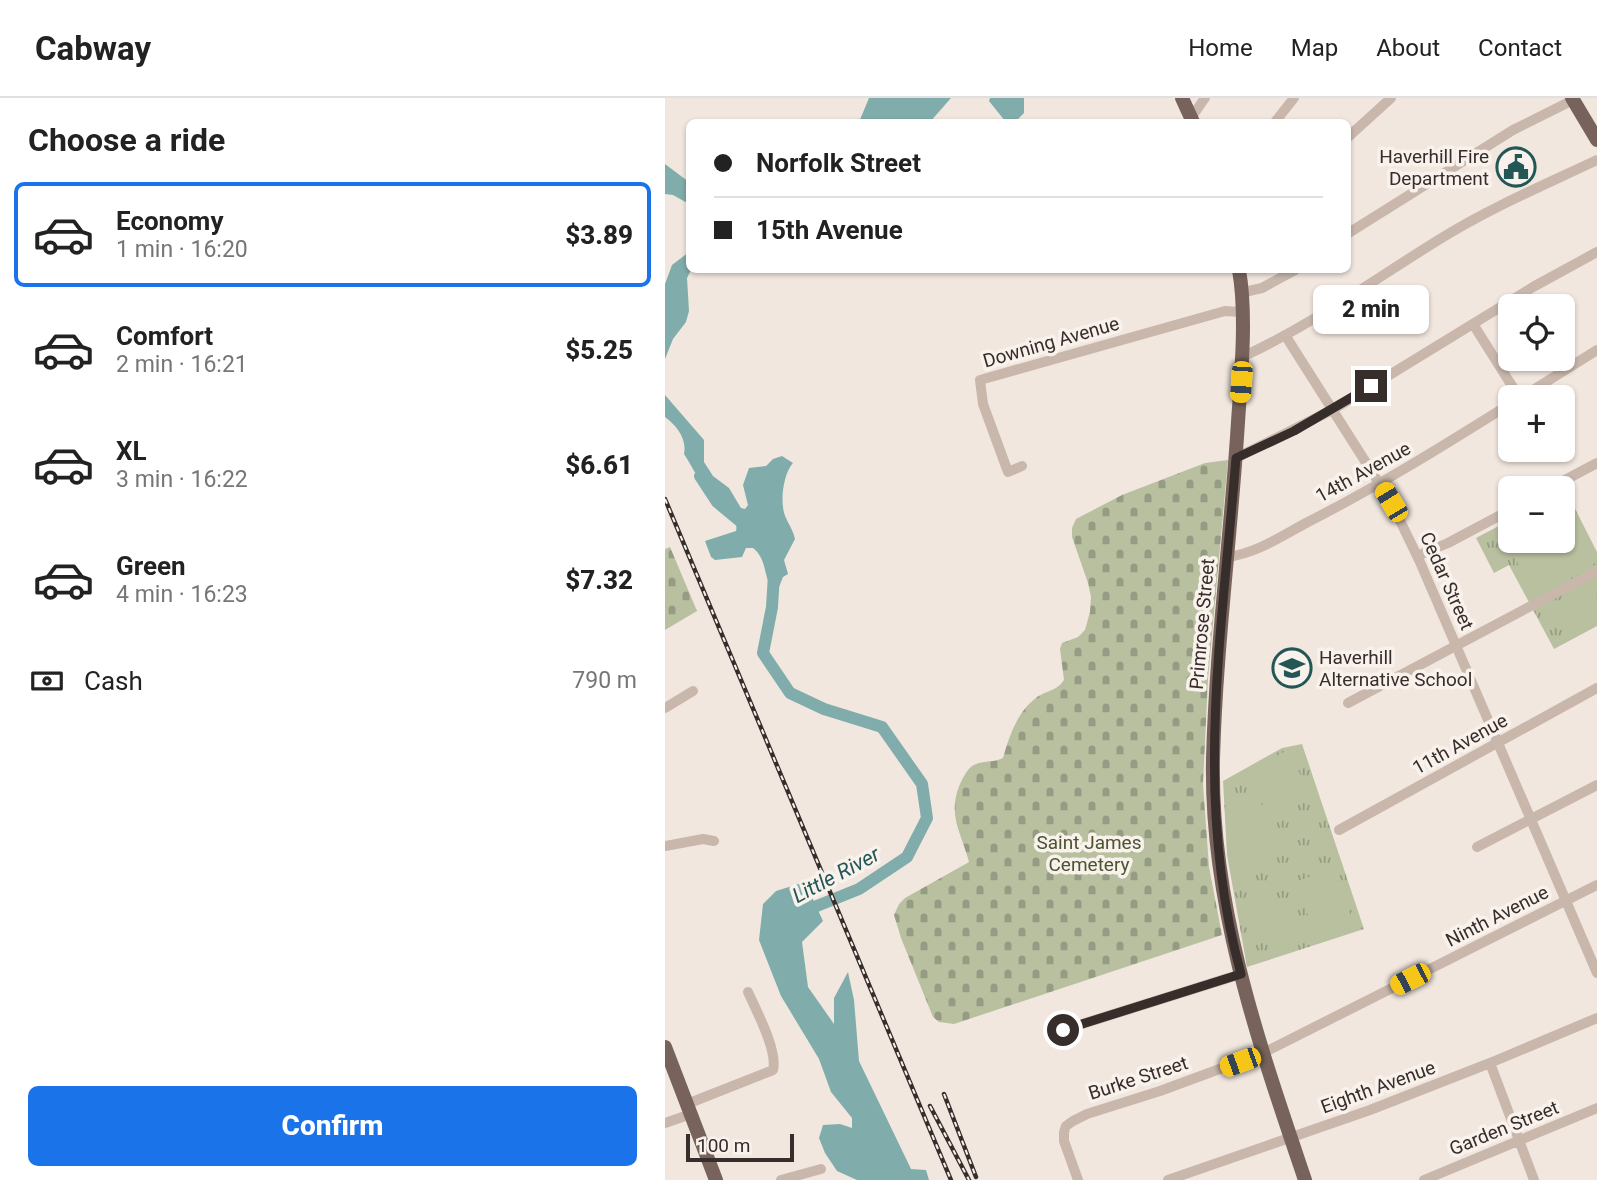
<!DOCTYPE html>
<html lang="en">
<head>
<meta charset="utf-8">
<style>
  :root { --surface:#fff; --page:#f6f6f6; --text:#222; --muted:#767676; --line:#e0e0e0; --accent:#1a73e8 }
  body { margin:0; font-family:Roboto,sans-serif; background:var(--page); color:var(--text); height:100vh; display:flex; flex-direction:column; font-size:26px; white-space:nowrap }
  * { box-sizing:border-box; margin:0 }
  p { font-size:23px; color:var(--muted) }
  .icon { flex:none; width:38px; height:38px; fill:none; stroke:currentColor; stroke-width:2; stroke-linecap:round; stroke-linejoin:round }
  .map { position:relative; flex:1; overflow:hidden }
  .sheet { display:flex; flex-direction:column; background:var(--surface); width:665px }
  .sheet>* { flex:none }
  .top-card { position:absolute; left:21px; top:21px; width:665px; height:154px; border-radius:10px; box-shadow:0 2px 5px #0004; display:grid; align-content:center; height:154px; padding:0 28px; background:var(--surface) }
  .tools { position:absolute; left:833px; top:196px; display:grid; gap:14px }
  .tools a { display:grid; place-items:center; width:77px; height:77px; border-radius:10px; background:var(--surface); box-shadow:0 2px 5px #0004; font-size:35px }
  .scale { position:absolute; left:21px; bottom:18px; width:108px; box-sizing:border-box; padding-left:7px; border:4px solid #372d2a; border-top:0; font-size:19px; line-height:24px; white-space:nowrap; color:#372d2a; -webkit-text-stroke:5px #f9f2ec; paint-order:stroke }
  .end { position:absolute; width:32px; height:32px; margin:-16px; border:9px solid #372d2a; background:#fff; box-shadow:0 0 0 4px #fff }
  .from { border-radius:50% }
  .bubble { position:absolute; height:49px; border-radius:10px; background:var(--surface); box-shadow:0 2px 5px #0004; font-size:23px; font-weight:800; line-height:49px; text-align:center }
  .car { position:absolute; width:21px; height:42px; margin:-21px -10px; border-radius:9px; box-shadow:0 0 5px 2px #0007; background:linear-gradient(#f5c518 24%,#345 0 40%,#f5c518 0 76%,#345 0 86%,#f5c518 0) }
  .top-card b { display:flex; align-items:center; gap:24px; height:66px; font-size:26px }
  .top-card b+b { border-top:2px solid var(--line) }
  .top-card i { width:18px; height:18px; background:var(--text) }
  ul { padding:0; list-style:none }
  li { display:flex; align-items:center; gap:21px; height:105px; margin:0 14px 10px; padding:0 14px; border:4px solid transparent; border-radius:10px }
  li div { flex:1 }
  li b { display:block; font-size:26px }
  li em { font-style:normal; font-weight:800 }
  li.current { border-color:var(--accent) }
  li>.icon { width:63px; height:63px; stroke-width:1.5 }
  h2 { padding:0 28px; font-size:32px; line-height:84px }
  .pay { display:flex; align-items:center; gap:18px; height:77px; padding:0 28px; font-size:26px }
  .pay p { margin-inline-start:auto }
  .button { display:flex; gap:14px; margin-top:auto; padding:14px 28px }
  .button a { flex:1; height:80px; border-radius:10px; background:var(--accent); color:#fff; font-size:28px; font-weight:800; line-height:80px; text-align:center }
  header { display:flex; align-items:center; gap:42px; box-sizing:border-box; height:98px; padding:0 35px; background:var(--surface); border-bottom:2px solid var(--line) }
  header strong { font-size:33px }
  nav { display:flex; gap:38px; margin-inline-start:auto; font-size:24px }
  main { display:flex; flex:1; min-height:0 }
  .map>svg:first-child { display:block }
</style>
</head>
<body>
<header>
<strong>Cabway</strong>
<nav><a>Home</a><a>Map</a><a>About</a><a>Contact</a></nav>
</header>
<main>
<section class="sheet">
<h2>Choose a ride</h2>
<ul>
<li class="current"><svg class="icon" aria-label="car" viewBox="0 0 24 24"><path d="M5 17H2v-5l4-1 3-4h7l3 4 3 1v5h-3M9 17h6M6 11h13"/><circle cx="7" cy="17" r="2"/><circle cx="17" cy="17" r="2"/></svg><div><b>Economy</b><p>1 min · 16:20</p></div><em>$3.89</em></li>
<li><svg class="icon" aria-label="car" viewBox="0 0 24 24"><path d="M5 17H2v-5l4-1 3-4h7l3 4 3 1v5h-3M9 17h6M6 11h13"/><circle cx="7" cy="17" r="2"/><circle cx="17" cy="17" r="2"/></svg><div><b>Comfort</b><p>2 min · 16:21</p></div><em>$5.25</em></li>
<li><svg class="icon" aria-label="car" viewBox="0 0 24 24"><path d="M5 17H2v-5l4-1 3-4h7l3 4 3 1v5h-3M9 17h6M6 11h13"/><circle cx="7" cy="17" r="2"/><circle cx="17" cy="17" r="2"/></svg><div><b>XL</b><p>3 min · 16:22</p></div><em>$6.61</em></li>
<li><svg class="icon" aria-label="car" viewBox="0 0 24 24"><path d="M5 17H2v-5l4-1 3-4h7l3 4 3 1v5h-3M9 17h6M6 11h13"/><circle cx="7" cy="17" r="2"/><circle cx="17" cy="17" r="2"/></svg><div><b>Green</b><p>4 min · 16:23</p></div><em>$7.32</em></li>
</ul>
<div class="pay"><svg class="icon" aria-label="cash" viewBox="0 0 24 24"><path d="M3 7h18v10H3z"/><circle cx="12" cy="12" r="2"/></svg>Cash<p>790 m</p></div>
<div class="button"><a>Confirm</a></div>
</section>
<div class="map">
<svg width="932" height="1082" viewBox="0 0 932 1082">
  <defs>
    <pattern id="cemetery-stones" width="16" height="16" patternUnits="userSpaceOnUse" patternTransform="scale(1.75)"><rect width="16" height="16" fill="#b8c0a0"/><path d="M2 7V4a2 2 0 0 1 4 0v3zM10 15v-3a2 2 0 0 1 4 0v3z" fill="#969c83"/></pattern>
    <pattern id="park-tufts" width="24" height="20" patternUnits="userSpaceOnUse" patternTransform="scale(1.75)"><rect width="24" height="20" fill="#b8c0a0"/><path d="M3 7l-1-3M5 7V3M7 7l1-3M15 17l-1-3M17 17v-4M19 17l1-3" fill="none" stroke="#969c83"/></pattern>
  </defs>
  <rect width="100%" height="100%" fill="#f1e7df"/>
  <path fill="url(#cemetery-stones)" d="M563,362l-20,219 -5,105 6,83 13,68 -268,89 -15,-2 -6,-5 -32,-79 -7,-23 5,-11 6,-6 64,-36c-8,-30 -22,-47 -9,-78 3,-6 6,-13 12,-18 9,-6 22,-3 31,-8 6,-21 14,-46 33,-60 10,-8 20,-6 28,-18l-4,-31 2,-6 16,-6 7,-7 5,-18 1,-15 -3,-14 -16,-46v-9l4,-9 46,-24 83,-32z
    M5,449l27,64 -32,19v-81z"/>
  <path fill="url(#park-tufts)" d="M901,393l31,61v74l-43,23 -45,-84 -15,8 -18,-35 34,-18v21h53v-48z
    M637,646l62,185 -117,38 -20,-112 -4,-74 59,-33z"/>
  <path fill="#b8c0a0" d="M898,406h7l26,53 -2,7 -57,31c-16,-16 -23,-32 -20,-54h46z
    M931,487l1,36 -18,10 -15,-29z
    M623,652l19,38c-26,18 -47,12 -61,-17z
    M603,706l5,60 -40,3 -5,-60z
    M668,770l21,56 -37,14 -22,-56z
    M596,807c19,0 25,10 30,27l-32,7 -8,-32z"/>
  <path fill="#80adab" d="M204,0h82l-21,24h-71z
    M325,0h34v15l-7,7 -12,1 -16,-20z
    M0,66l24,18v22l-16,-9 -8,-1z
    M24,154l2,18 -4,8 2,33 -3,11 -13,17 -8,20v-75l7,-19z
    M0,297l39,45v22l9,14 16,12 12,20 4,1 3,-4 -5,-20 6,-17 17,-2 7,-7 9,-3 11,7c-10,11 -14,41 -7,55 3,7 7,12 9,21l-11,21 4,14 -5,3 -4,10 -7,2c-9,-14 -5,-30 -19,-41h-7l-4,9 -27,3 -4,-3 -6,-16 31,-10c4,-19 -23,-35 -34,-48 -7,-9 -12,-20 -18,-29 3,-15 -7,-28 -19,-37z
    M140,784l18,39 -21,21 6,45 26,37v-26l14,-26 6,28 5,61 52,108 15,1 3,10h-72l-20,-9 -12,-18 -6,-15 4,-13 17,-1 12,4v-10l-21,-26 -12,-33 -38,-63 -22,-56 4,-36 13,-13z"/>
  <g fill="none" stroke-linecap="round" stroke-linejoin="round">
    <path stroke="#80adab" stroke-width="12" d="M35,378l17,26 24,20
      M109,476l-2,33 -9,46 27,40 34,16 58,18 40,57 5,34 -20,39 -48,32 -57,23"/>
    <path stroke="#c9b7ac" stroke-width="10" d="M526,20l14,-20
      M610,24l19,-24
      M682,40l44,-40
      M682,136l166,-104 60,-30
      M575,195l22,-5 33,-18
      M808,226l46,73
      M620,237l106,167 29,60 177,411
      M577,259c70,-32 133,-78 198,-118 50,-31 104,-54 157,-79
      M857,299l75,-47
      M571,360l98,-49 199,-122 64,-35
      M357,368l-14,6 -25,-68 -3,-24 245,-69 16,1
      M885,390l47,-25
      M752,458l31,-13 62,-33
      M562,459c28,-3 55,-21 79,-34 71,-36 137,-77 204,-119
      M683,605l249,-132
      M0,610l28,-17
      M674,732l258,-142
      M0,748l38,-7 11,2
      M812,749l120,-62
      M398,932l178,-56
      M825,965l44,117
      M22,1006l86,-34c5,-19 -17,-60 -25,-78
      M0,1025l26,-9
      M116,1082l40,-11
      M413,1082l-14,-39v-9l2,-6 7,-5 14,-7 73,-23 103,-38 334,-168
      M503,1082l202,-70 120,-47 107,-45
      M759,1082l173,-72"/>
    <path stroke="#78635c" stroke-width="14" d="M517,0l11,24
      M907,0l25,42
      M574,172c8,45 2,106 -1,152 -7,113 -22,225 -25,337 -3,146 46,285 92,421
      M0,949l51,133"/>
    <g stroke="#372d2a" stroke-width="4.5">
      <path id="rail" d="M0,401l286,681
        M279,996l32,83
        M265,1008l39,74"/>
    </g>
    <use href="#rail" stroke="#f9f2ec" stroke-width="2" stroke-dasharray="5" stroke-linecap="butt"/>
  </g>
  <g fill="none" stroke-linecap="round" stroke-linejoin="round">
    <path stroke="#372d2a" stroke-width="9" d="M398,932l178,-56c-48,-174 -19,-340 -5,-516l58,-27 77,-45"/>
  </g>
  <defs>
    <g id="civic-ring" transform="scale(2.0125)"><circle r="9.5" fill="#f9f2ec" stroke="#225756" stroke-width="1.5"/><path d="M-.6-6.5H3V-4.5H.6V-3L4-1V1h2V6H-6V1h2V-1L-.6-3ZM-1.2 2.5V6h2.4V2.5Z" fill="#225756"/></g>
    <g id="school-ring" transform="scale(2.0125)"><circle r="9.5" fill="#f9f2ec" stroke="#225756" stroke-width="1.5"/><path d="M0-5L7-2L0 1L-7-2ZM-4 1L0 2.5L4 1V4Q0 6-4 4Z" fill="#225756"/></g>
  </defs>
  <g fill-rule="evenodd">
    <use href="#civic-ring" x="851" y="69"/>
    <use href="#school-ring" x="627" y="570"/>
  </g>
  <g text-anchor="middle" dominant-baseline="central" stroke-width="7" stroke-linejoin="round" paint-order="stroke">
    <g font-size="19" fill="#372d2a" stroke="#f9f2ec" text-anchor="end">
      <text x="824" y="58">Haverhill Fire<tspan x="824" dy="22">Department</tspan></text>
      <text x="654" y="559" text-anchor="start">Haverhill<tspan x="654" dy="22">Alternative School</tspan></text>
    </g>
    <g font-size="19" fill="#372d2a" stroke="#f9f2ec">
      <text transform="translate(386 244) rotate(-16)">Downing Avenue</text>
      <text transform="translate(698 374) rotate(-29)">14th Avenue</text>
      <text transform="translate(782 483) rotate(66)">Cedar Street</text>
      <text transform="translate(537 526) rotate(-85)">Primrose Street</text>
      <text transform="translate(795 646) rotate(-29)">11th Avenue</text>
      <text transform="translate(832 818) rotate(-27)">Ninth Avenue</text>
      <text transform="translate(473 980) rotate(-18)">Burke Street</text>
      <text transform="translate(713 989) rotate(-20)">Eighth Avenue</text>
      <text transform="translate(839 1030) rotate(-22)">Garden Street</text>
    </g>
    <g font-size="19" fill="#4a542f" stroke="#f9f2ec">
      <text x="424" y="744">Saint James<tspan x="424" dy="22">Cemetery</tspan></text>
    </g>
    <g font-size="21" font-style="italic" fill="#225756" stroke="#f9f2ec">
      <text transform="translate(171 777) rotate(-28)">Little River</text>
    </g>
  </g>
</svg>
<div class="tools">
<a><svg class="icon" aria-label="locate" viewBox="0 0 24 24"><circle cx="12" cy="12" r="6"/><path d="M12 2v4M12 18v4M2 12h4M18 12h4"/></svg></a>
<a>+</a>
<a>−</a>
</div>
<div class="scale">100 m</div>
<i class="end from" style="left:398px;top:932px"></i>
<i class="end" style="left:706px;top:288px"></i>
<div class="bubble" style="left:648px;top:187px;width:116px">2 min</div>
<i class="car" style="left:576px;top:284px;rotate:184deg"></i>
<i class="car" style="left:726px;top:404px;rotate:329deg"></i>
<i class="car" style="left:745px;top:881px;rotate:243deg"></i>
<i class="car" style="left:575px;top:964px;rotate:250deg"></i>
<div class="top-card">
<b><i class="from"></i>Norfolk Street</b>
<b><i></i>15th Avenue</b>
</div>
</div>
</main>
</body>
</html>
